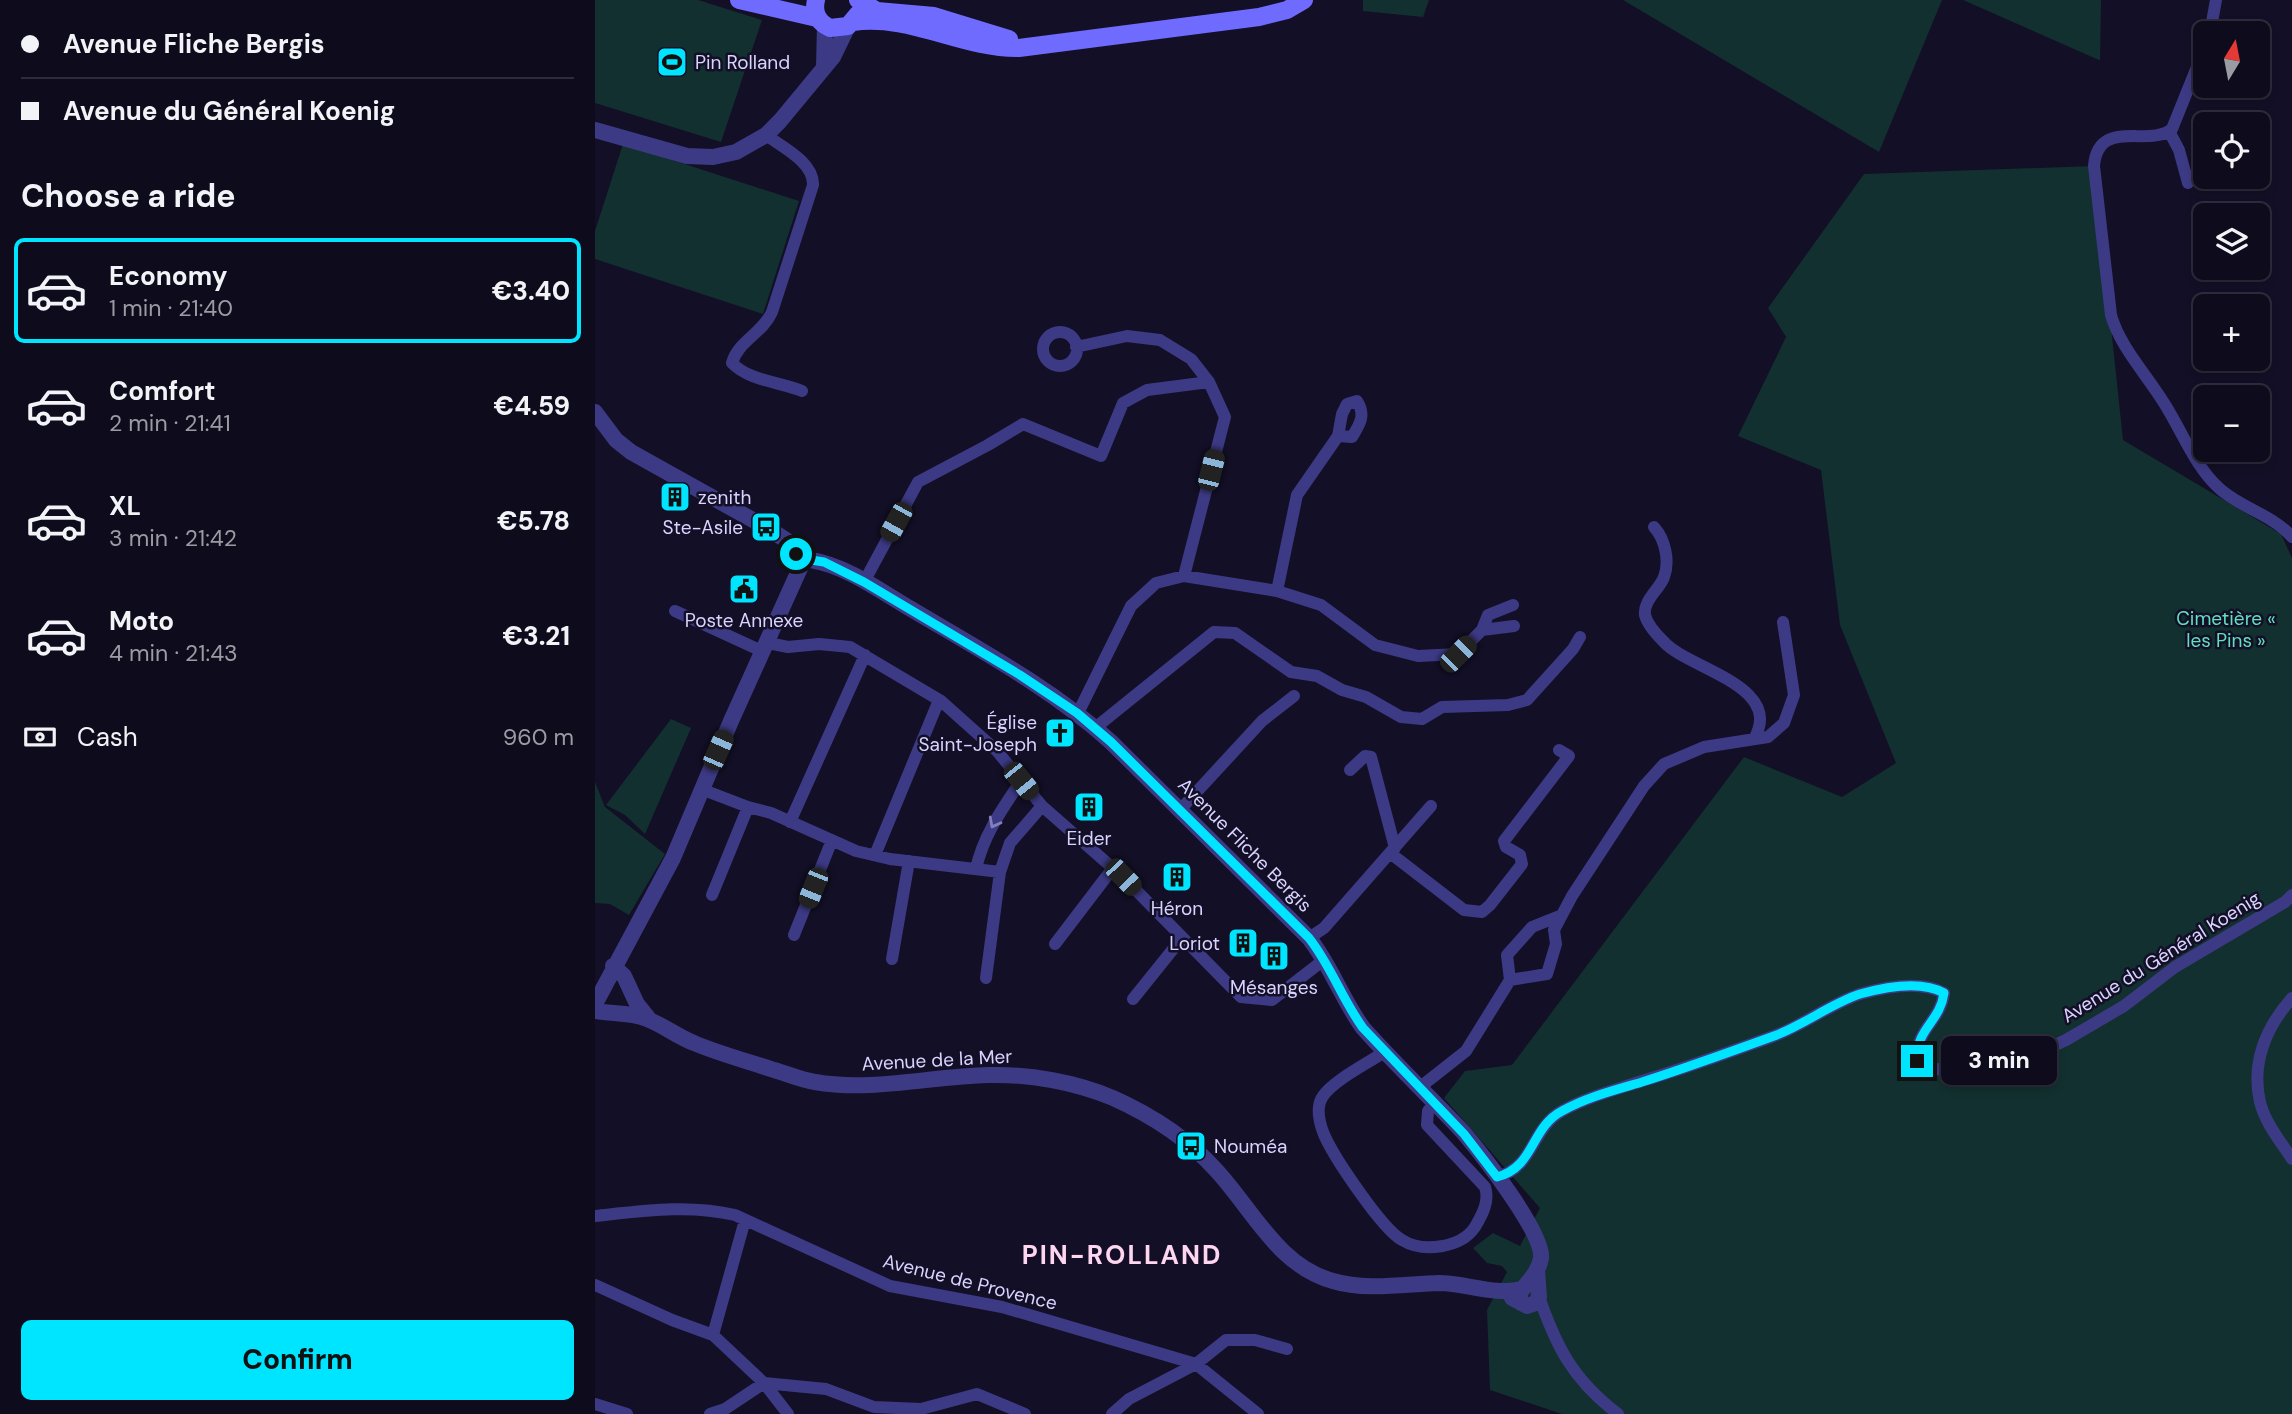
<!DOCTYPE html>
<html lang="en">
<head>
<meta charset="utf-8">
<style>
  :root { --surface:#0e0b1c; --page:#1c1929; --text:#f1f3f6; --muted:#9b9ba3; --line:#2e2b3b; --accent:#00e5ff }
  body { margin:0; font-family:"DM Sans",sans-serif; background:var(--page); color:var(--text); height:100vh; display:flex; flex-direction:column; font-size:26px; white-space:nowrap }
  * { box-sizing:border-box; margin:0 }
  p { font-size:23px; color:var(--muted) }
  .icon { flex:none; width:38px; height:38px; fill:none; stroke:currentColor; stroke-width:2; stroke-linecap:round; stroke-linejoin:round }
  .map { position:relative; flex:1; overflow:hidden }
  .sheet { display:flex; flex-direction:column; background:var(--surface); width:595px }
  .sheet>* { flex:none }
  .guide { display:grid; align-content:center; height:154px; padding:0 21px; background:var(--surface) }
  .needle { width:46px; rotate:10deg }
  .buttons { position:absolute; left:1598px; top:21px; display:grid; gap:14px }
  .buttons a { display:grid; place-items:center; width:77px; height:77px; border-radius:10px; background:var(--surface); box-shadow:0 4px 10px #0003,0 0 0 2px var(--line); font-size:35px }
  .end { position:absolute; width:32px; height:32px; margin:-16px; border:9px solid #00e5ff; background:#111; box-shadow:0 0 0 4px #111 }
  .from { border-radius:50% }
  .bubble { position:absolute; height:49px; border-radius:10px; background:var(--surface); box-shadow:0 4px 10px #0003,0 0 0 2px var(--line); font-size:23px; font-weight:800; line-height:49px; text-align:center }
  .car { position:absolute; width:21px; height:42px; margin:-21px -10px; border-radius:9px; box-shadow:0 0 5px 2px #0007; background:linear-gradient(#222 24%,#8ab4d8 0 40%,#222 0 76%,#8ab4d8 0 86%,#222 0) }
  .guide b { display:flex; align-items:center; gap:24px; height:66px; font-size:26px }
  .guide b+b { border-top:2px solid var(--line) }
  .guide i { width:18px; height:18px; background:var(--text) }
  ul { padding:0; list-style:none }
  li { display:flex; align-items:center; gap:21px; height:105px; margin:0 14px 10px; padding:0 7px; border:4px solid transparent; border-radius:10px }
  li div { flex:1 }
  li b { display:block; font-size:26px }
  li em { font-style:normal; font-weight:800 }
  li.selected { border-color:var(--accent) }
  li>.icon { width:63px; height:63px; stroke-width:1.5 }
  h2 { padding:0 21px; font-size:32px; line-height:84px }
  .pay { display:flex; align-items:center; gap:18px; height:77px; padding:0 21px; font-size:26px }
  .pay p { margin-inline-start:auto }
  .cta { display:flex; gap:14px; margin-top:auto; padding:14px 21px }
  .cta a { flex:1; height:80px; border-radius:10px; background:var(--accent); color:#111; font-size:28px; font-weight:800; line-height:80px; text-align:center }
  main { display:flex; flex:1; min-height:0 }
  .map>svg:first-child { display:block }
</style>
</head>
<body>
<main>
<section class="sheet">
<div class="guide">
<b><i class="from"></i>Avenue Fliche Bergis</b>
<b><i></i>Avenue du Général Koenig</b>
</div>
<h2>Choose a ride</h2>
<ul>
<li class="selected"><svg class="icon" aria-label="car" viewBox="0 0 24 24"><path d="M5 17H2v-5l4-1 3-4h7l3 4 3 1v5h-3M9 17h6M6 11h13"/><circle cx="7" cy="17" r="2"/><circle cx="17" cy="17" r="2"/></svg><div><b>Economy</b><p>1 min · 21:40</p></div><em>€3.40</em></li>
<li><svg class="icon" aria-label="car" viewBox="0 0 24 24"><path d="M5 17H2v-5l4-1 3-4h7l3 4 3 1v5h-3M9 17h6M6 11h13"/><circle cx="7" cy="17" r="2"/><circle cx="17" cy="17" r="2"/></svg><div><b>Comfort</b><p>2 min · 21:41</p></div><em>€4.59</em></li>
<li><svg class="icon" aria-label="car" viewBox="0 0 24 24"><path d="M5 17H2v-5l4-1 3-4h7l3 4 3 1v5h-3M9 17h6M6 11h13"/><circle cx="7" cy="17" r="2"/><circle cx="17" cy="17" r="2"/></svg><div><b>XL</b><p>3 min · 21:42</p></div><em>€5.78</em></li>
<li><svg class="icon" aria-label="car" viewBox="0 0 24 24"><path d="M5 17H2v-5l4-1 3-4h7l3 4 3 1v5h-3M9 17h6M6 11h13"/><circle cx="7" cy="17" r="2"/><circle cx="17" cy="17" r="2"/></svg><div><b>Moto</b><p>4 min · 21:43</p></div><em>€3.21</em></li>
</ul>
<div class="pay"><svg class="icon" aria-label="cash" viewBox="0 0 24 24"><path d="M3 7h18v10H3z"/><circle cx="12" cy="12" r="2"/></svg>Cash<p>960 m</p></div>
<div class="cta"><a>Confirm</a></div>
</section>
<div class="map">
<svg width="1697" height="1414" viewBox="0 0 1697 1414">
  <rect width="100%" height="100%" fill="#130f26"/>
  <path fill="#12302f" d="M0,0h103l64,20 -41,122 -126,-39z
    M768,0h66l-6,17 -60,-6z
    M1028,0h319l-63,152z
    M1368,0h138l-1,60h-1z
    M28,144l176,57 -36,113 -168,-55v-28z
    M1499,166l29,274 158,94 11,24v856h-730l-72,-24 -3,-80 20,-38 -5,-6 -15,-3 -14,-15 20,-15 27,13 20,-38 -96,-110 21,-27 47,-6 232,-308 98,40 54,-34 -56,-138 -19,-155 -83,-34 48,-99 -18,-29 96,-134z
    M76,719l20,9 -46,106 -20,-19 -19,-10z
    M0,782l10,25 60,47 -36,61 -19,-11 -15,-1z"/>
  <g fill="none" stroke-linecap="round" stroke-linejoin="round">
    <path stroke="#3d3a85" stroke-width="12" d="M1615,33l6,-33
      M1610,47l-33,82c-23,19 -74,-12 -78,37l17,149c9,32 36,60 53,88 18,28 31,64 56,86 21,19 53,26 72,48
      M1574,131l10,19 9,33
      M171,135c16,12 48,27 47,50l-41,127c-10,22 -34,29 -40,51 17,18 49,19 70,28
      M448 349a17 17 0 1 1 34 0a17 17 0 1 1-34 0Z
      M481,347l51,-11 33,4 31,19 18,23 16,35 -41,159
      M1059,527c11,12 16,34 10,50 -4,12 -21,23 -19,38 2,9 11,19 18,26 24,28 122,44 91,98
      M269,582l54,-100 70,-37 35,-21 78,32 22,-53 24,-13 62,-8
      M682,591l20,-96 41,-59 4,-22 5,-10 10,-3c9,14 3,23 -5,36l-14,-1
      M80,611l89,41
      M887,630l6,-15 25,-10
      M173,643l20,4 31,-3 31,3 91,54 56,50 45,55 81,71 118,120 31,3 53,-41
      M483,713l53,-107 25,-23 28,-7 93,15 44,14 54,40 43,11 40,-2 24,-24 32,-4
      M500,728l119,-96 21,1 56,39 26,4 25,14 24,7 35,20 21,2 20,-12 66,-2 19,-5 46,-51 7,-12
      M755,770l15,-14 6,1 24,91
      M106,789l47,18 23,6 85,38 34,8 110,13
      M585,810l82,-89 32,-25
      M195,822l75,-167
      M795,853l74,57 18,2 8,-7 32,-41 -2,-9 -14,-8 -2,-6 65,-85 -10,-6
      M280,855l64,-155
      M381,869c7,-33 26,-60 45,-88
      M117,895l36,-88
      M199,935l38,-95
      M714,938l15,-10 107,-122
      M460,944l58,-76
      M297,959l17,-98
      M391,978l14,-106 10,-29 32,-37
      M915,980l37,-6 9,-30 -2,-14 18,-34 72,-110 20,-22 40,-17 64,-10 16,-14 10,-28 -11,-73
      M1697,998c-26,29 -41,65 -32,104 5,21 21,40 32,57
      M538,999l49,-61
      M789,1052c-17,12 -50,28 -61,44 -7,10 -4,25 0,36 9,23 59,97 79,108 21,13 59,8 73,-13 7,-12 15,-26 10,-40l-58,-62 1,-14 7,-8
      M824,1088l47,-37 44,-71 -3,-25 25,-28 30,-12
      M902,1177c38,-10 33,-48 65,-66 25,-14 53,-21 80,-30 44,-13 88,-29 132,-45 30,-11 56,-32 86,-42 25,-7 61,-14 84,-1 -4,30 -28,34 -27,68l16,9 107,-18 26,-12 58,-34 51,-39 110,-65 7,-7
      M0,1216c47,-5 94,-12 140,-1l155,71 112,21 194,57 62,50
      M0,1285l77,35 41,15 51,48 62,6 48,18 47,2 56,-15 48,20
      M943,1294c18,52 34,85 80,120
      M118,1335l32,-115
      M0,1404l32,10
      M115,1414l15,-5 39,-26 24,31
      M517,1414l17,-15 67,-35 30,-24h29l32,9"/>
    <path stroke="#3d3a85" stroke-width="16" d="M229,67l1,-42
      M0,130l92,26 26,1 23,-5 30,-17 14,-14 53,-64 15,-31
      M0,412l21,28 15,12 138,77 20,13 9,10
      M216,560c36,6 69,31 100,49 69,41 140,79 200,133l198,196c22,28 33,61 54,90 32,36 67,69 100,104 17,20 81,101 78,126 -2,15 -15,25 -22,36l2,9
      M18,966l11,10 13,28 12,15
      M0,1004l78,-146 58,-137 70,-155
      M0,1011c17,3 36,1 52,8 16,6 31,18 47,24 26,11 53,18 80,27 14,4 27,10 41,12 58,10 116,-6 174,-7 41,-1 86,7 124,23 38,17 76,42 103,72 37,40 62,96 117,111 33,10 72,3 106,2 27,0 57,13 83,6
      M917,1298l15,8 9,-3 3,-6 -2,-27"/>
    <path stroke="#6f6bff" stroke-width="18" d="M144,0l78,18
      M221,0c-3,13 2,22 14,28l18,-2 10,-12
      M263,0l19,11 57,5 75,23
      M258,22c58,-8 109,27 166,26l240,-31 28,-7 17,-10"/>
  </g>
  <defs><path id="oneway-chevron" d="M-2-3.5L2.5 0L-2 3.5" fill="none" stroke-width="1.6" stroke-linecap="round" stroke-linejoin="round" transform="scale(1.75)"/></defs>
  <use stroke="#837fbc" href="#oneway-chevron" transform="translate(399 823) rotate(118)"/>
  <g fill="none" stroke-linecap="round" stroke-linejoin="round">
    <path stroke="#00e5ff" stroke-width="9" d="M201,554l6,-4 5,1 4,9 13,2 40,20 156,93 57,38 34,29 198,196c22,28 33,61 54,90l101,106 33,43c38,-10 33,-49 65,-66 25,-14 53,-21 80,-29 44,-14 88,-30 132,-46 30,-11 56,-32 86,-42 25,-7 61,-14 84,-1 -4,30 -28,34 -27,68"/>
  </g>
  <defs>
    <g id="stadium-square" transform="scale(1.575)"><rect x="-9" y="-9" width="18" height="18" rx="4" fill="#00e5ff" stroke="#130f26"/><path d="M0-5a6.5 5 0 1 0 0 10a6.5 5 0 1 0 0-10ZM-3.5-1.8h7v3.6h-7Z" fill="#111"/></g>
    <g id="building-square" transform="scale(1.575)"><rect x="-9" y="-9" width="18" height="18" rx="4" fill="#00e5ff" stroke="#130f26"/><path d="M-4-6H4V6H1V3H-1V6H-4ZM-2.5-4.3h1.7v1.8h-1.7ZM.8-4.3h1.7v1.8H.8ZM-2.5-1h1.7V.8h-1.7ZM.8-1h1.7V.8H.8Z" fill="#111"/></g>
    <g id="bus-square" transform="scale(1.575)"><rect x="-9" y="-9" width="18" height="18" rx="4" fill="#00e5ff" stroke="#130f26"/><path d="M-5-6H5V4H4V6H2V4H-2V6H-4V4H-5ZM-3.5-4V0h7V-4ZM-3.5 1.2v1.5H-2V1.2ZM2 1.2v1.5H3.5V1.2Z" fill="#111"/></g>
    <g id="civic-square" transform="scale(1.575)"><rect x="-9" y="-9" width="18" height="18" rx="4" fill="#00e5ff" stroke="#130f26"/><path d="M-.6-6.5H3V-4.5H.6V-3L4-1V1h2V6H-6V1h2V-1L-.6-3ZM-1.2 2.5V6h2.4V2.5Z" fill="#111"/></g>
    <g id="church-square" transform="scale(1.575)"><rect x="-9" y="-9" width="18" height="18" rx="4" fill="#00e5ff" stroke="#130f26"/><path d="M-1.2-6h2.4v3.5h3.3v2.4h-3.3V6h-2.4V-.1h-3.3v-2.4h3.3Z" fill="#111"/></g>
  </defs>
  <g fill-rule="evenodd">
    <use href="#stadium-square" x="77" y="62"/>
    <use href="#building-square" x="80" y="497"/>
    <use href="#bus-square" x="171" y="527"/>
    <use href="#civic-square" x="149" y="589"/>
    <use href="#church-square" x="465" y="733"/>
    <use href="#building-square" x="494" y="807"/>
    <use href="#building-square" x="582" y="877"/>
    <use href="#building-square" x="648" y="943"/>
    <use href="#building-square" x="679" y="956"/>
    <use href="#bus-square" x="596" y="1146"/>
  </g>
  <g text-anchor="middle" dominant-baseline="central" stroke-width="5" stroke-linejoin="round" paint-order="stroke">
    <g font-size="19" fill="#d9d4ff" stroke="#130f26">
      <text x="100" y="62" text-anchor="start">Pin Rolland</text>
      <text x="103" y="497" text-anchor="start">zenith</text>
      <text x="148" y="527" text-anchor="end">Ste-Asile</text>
      <text x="149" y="620">Poste Annexe</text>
      <text x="442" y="722" text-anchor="end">Église<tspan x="442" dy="22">Saint-Joseph</tspan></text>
      <text x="494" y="838">Eider</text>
      <text x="582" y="908">Héron</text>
      <text x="625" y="943" text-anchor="end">Loriot</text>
      <text x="679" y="987">Mésanges</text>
      <text x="619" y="1146" text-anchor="start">Nouméa</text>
    </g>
    <g font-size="19" fill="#5fe0c0" stroke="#130f26">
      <text x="1631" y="618">Cimetière «<tspan x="1631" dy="22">les Pins »</tspan></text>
    </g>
    <g font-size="19" fill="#d9d4ff" stroke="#130f26">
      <text transform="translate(650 845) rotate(45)">Avenue Fliche Bergis</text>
      <text transform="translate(1566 957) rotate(-32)">Avenue du Général Koenig</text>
      <text transform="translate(342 1060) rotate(-3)">Avenue de la Mer</text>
      <text transform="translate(375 1282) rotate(14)">Avenue de Provence</text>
    </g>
    <g font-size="26" font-weight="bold" letter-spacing="2" fill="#ffd6f0" stroke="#130f26">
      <text x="527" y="1255">PIN-ROLLAND</text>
    </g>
  </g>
</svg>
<div class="buttons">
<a><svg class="needle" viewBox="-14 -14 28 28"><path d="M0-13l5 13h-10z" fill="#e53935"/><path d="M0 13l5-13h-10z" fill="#9b9ba3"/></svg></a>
<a><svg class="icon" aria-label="locate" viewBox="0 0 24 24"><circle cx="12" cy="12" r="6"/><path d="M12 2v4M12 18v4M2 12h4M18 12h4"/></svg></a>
<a><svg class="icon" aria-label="layers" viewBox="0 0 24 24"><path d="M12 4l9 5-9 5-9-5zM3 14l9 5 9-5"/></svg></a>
<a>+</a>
<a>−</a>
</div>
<i class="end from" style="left:201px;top:554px"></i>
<i class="end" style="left:1322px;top:1061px"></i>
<div class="bubble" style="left:1346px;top:1036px;width:116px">3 min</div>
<i class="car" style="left:616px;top:470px;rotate:14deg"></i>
<i class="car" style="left:301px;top:522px;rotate:209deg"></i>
<i class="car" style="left:863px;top:654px;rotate:45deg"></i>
<i class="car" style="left:123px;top:750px;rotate:24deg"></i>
<i class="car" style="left:426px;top:781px;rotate:141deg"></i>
<i class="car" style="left:528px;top:877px;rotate:136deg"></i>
<i class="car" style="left:218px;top:888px;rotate:202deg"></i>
</div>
</main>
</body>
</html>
